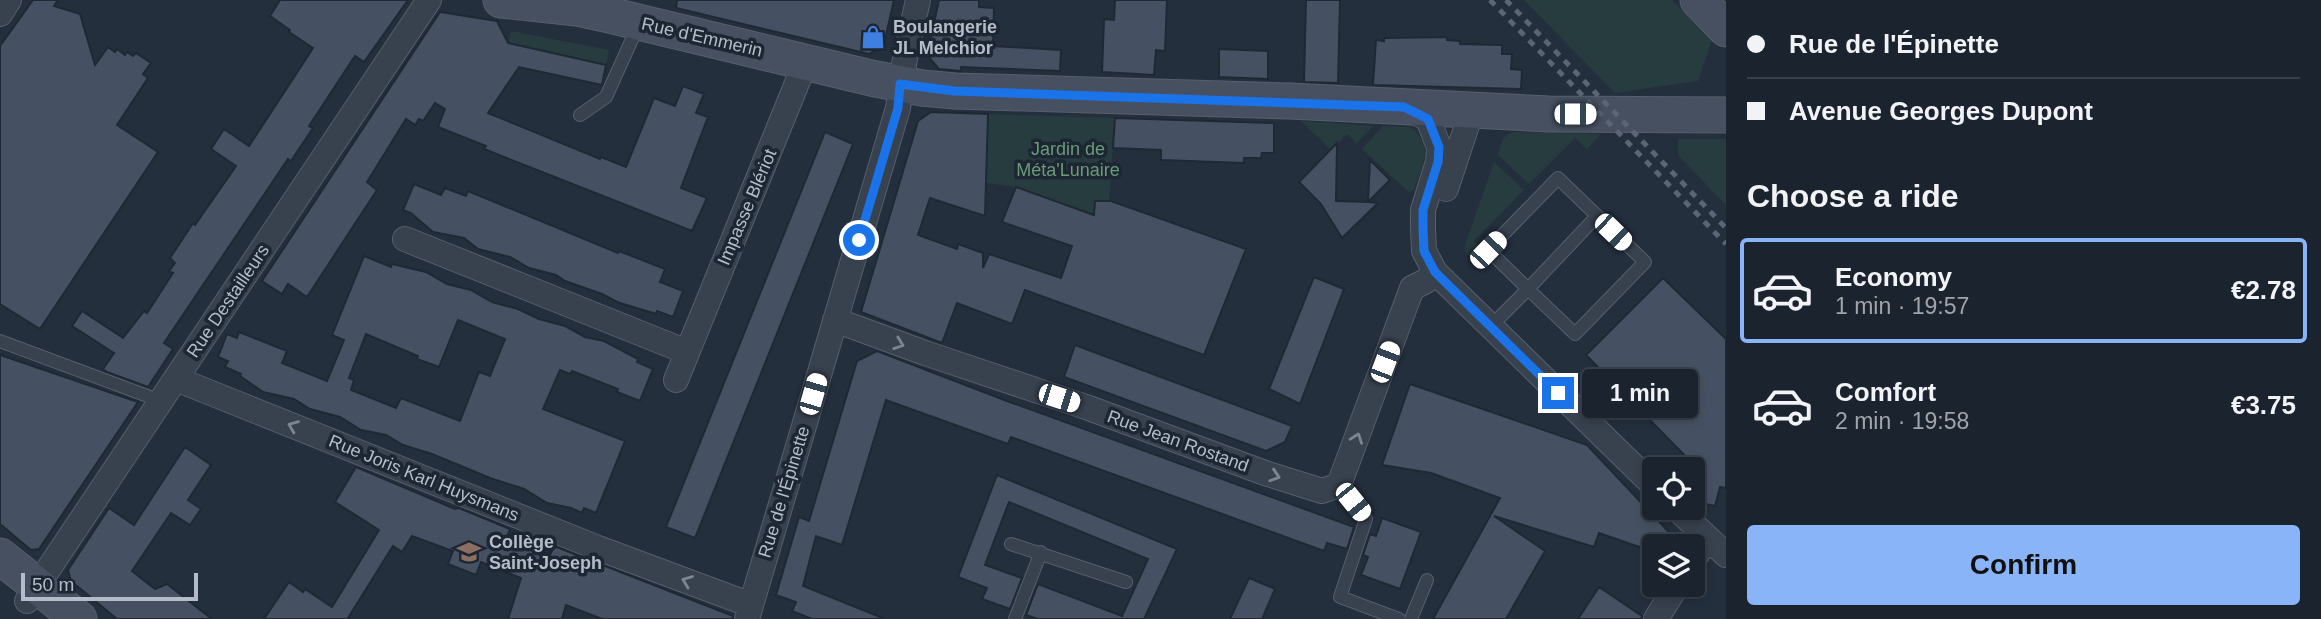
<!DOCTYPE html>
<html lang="en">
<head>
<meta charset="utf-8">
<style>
  :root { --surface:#1b232e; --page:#242b36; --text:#f1f3f6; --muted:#a0a4aa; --line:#39404a; --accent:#8ab4f8 }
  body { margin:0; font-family:Helvetica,sans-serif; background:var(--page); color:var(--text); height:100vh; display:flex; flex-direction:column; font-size:26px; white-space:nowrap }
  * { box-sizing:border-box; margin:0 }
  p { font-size:23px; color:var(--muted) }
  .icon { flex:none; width:38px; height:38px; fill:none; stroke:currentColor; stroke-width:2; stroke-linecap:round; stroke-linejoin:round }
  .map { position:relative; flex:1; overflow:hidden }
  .drawer { display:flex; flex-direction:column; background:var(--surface); width:595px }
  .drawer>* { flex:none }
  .guide { display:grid; align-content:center; height:154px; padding:0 21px; background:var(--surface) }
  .fabs { position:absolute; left:1642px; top:457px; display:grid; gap:14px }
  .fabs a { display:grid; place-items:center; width:63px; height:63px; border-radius:7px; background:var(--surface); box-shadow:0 4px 10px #0003,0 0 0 2px var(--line); font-size:35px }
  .scale { position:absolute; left:21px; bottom:18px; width:177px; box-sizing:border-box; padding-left:7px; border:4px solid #b4bcc9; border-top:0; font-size:19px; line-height:24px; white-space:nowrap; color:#b4bcc9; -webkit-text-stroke:5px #1d2633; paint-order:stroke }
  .end { position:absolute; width:32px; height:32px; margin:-16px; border:9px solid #1a73e8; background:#fff; box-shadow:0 0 0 4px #fff }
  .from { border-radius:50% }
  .bubble { position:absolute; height:49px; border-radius:7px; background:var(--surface); box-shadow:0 4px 10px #0003,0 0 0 2px var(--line); font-size:23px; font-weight:600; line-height:49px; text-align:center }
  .car { position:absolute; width:21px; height:42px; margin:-21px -10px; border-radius:9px; box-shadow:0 0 5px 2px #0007; background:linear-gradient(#fff 24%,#345 0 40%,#fff 0 76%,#345 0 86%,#fff 0) }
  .guide b { display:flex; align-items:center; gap:24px; height:66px; font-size:26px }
  .guide b+b { border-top:2px solid var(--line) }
  .guide i { width:18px; height:18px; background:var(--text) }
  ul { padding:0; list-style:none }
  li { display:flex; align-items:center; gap:21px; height:105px; margin:0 14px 10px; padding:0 7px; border:4px solid transparent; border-radius:7px }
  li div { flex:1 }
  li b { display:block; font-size:26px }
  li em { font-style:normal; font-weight:600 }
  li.current { border-color:var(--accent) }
  li>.icon { width:63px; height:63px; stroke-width:1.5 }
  h2 { padding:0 21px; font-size:32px; line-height:84px }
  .button { display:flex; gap:14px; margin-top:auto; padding:14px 21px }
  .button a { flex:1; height:80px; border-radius:7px; background:var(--accent); color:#111; font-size:28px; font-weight:600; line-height:80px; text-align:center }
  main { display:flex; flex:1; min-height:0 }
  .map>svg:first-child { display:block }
</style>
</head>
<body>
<main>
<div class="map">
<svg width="1726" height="619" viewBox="0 0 1726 619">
  <rect width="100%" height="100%" fill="#242f3e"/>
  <path fill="#263c3f" d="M1524,0h148l40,40 -14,41 -83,12z
    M511,31l98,19 -3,15 -98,-22z
    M988,114l127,4 -6,83h-14l-1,14 -78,-28 -30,-4z
    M1301,121l72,5 -16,17 -10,-9 -16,16z
    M1383,126l27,1c26,19 12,38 4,63l-5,2 -47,-43z
    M1514,132l87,2 -14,15 -12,-11 -46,46 -31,-29c3,-10 4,-21 16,-23z
    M1678,139h48v66l-48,-50z
    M1494,162l30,28 -50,51 12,12 -9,8 -10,-6 -3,-7z"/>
  <path fill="#455162" stroke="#1f2835" stroke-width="2" fill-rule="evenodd" d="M33,0h25l-4,6 26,8 15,51 13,-18 7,5 2,-3 8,6 2,-3 6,4 3,-3 15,10 -8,11 5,4 -31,47 41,27 -118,177 -40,-25v-258z
    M280,0h128l-44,62 -9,-6 -46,70 4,2 -22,33 -3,-2 -124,184 9,6 -25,38 -41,-15 -4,-3 11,-16 -42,-27 10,-15 41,27 21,-27 3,2 26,-40 -4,-2 6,-8 -5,-5 23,-35 2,2 41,-59 -25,-17 13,-20 25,17 64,-98 -24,-16 1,-2 -20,-14z
    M677,0h217l-10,44 -15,10 -193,-46z
    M939,0h40v7l15,1 -1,38 68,4 -1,21 -99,-4v4l-22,-2 -12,-14z
    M1115,0h52l-2,51 -9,-1 -2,25 -52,-3 2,-53 10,1z
    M1306,0h34l-2,83 -34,-1z
    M440,12l57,9 11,22 98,22 -4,20 -83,-18 -31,46 112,46 1,-2 25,10 28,-69 21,8 8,-20 21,8 -8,19 12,4 -27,71 26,10 -15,33 -208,-82 2,-3 -48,-19 7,-18 -10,-6 -12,18 -4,-2 -4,6 -9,-6 -39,63 10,8 -70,107 -19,-13 -6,10 -20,-13z
    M1447,37v3l13,1v3l42,1v9h10l-1,15 11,1 -1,19 -148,-4 3,-45 8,1v-3z
    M1219,49l49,2v28l-49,-2z
    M931,112l57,2 -3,102 -55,-18 -12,37 39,14 1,-5 25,9v15l6,-14 72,24 11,-32 -70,-24 14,-35 78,28 1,-14h16l135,48 -42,106 -179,-65 -13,34 -55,-21 -15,40 -81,-31 57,-191z
    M1115,118l159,5v30h-12l-1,5h-17v5l-83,-3v-10l-48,-2z
    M825,132l28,12 -158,394 -29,-11z
    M1337,143l-1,58 32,1 2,-42 20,20 -22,22 10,1 -36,35 -21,-34 -22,-22z
    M414,184l27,11 4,-7 21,8 2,-5 150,62 1,-2 46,18 -5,13 23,9 -10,26 -16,-6 -1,3 -39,-12 -15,-8 -37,-13 -9,-6 -27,-7 -19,-11 -32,-8 -14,-11 -31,-6 -22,-19 -8,-3z
    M364,256l27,11 1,-3 34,8 21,12 24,6 21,12 26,7 21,10 26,7 20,11 19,4 34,18 -1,3 16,7 -13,32 -23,-9 1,-3 -46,-18 -2,3 -10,-4 -17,39 82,32 -29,72 -12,-5 -2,5 -11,-5 -24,-5 -23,-14 -34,-11 -58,-24 -29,-9 -17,-10 -25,-5 -21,-13 -30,-8 -16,-10 -31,-7 -23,-16 1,-2 -16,-7 3,-6 -10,-4 9,-23 10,4 2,-6 48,19 -5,12 45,18 17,-41 -12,-5zM458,320l47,19 -15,37 -11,-4 -19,49 -59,-23 -5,10 -45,-18 3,-10 -5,-2 17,-44 52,22 -1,3 22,8z
    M1314,277l30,12 -44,115 -31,-15z
    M1663,278l63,61v149l-6,-1 -5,19 -19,-4 7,-28 -117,-119z
    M1075,345l217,81 -7,16 -19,9 -202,-74z
    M877,351l130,50 347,126 -7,22 -20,-6 -3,8 -313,-114 -3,7 -122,-44 -44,145 -26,-9 -13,50 82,33h-73l-20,-8 4,-9 -20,-7 23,-78 10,4 48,-160z
    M0,355l138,47 -99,147 -8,1 -31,-26z
    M1410,384l177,61 95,101h-28v6l-55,-19 -5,14 -100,-31 51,35 -39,68h-73l67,-121 -69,-25 -49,-8z
    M185,447l26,18 -23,35 13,9 -11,16 -19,-12 -39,58 23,18 12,-5 45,35h-95l-46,-38 -3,-11 41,-62 25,17z
    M356,467l99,42 4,-1 51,21 -3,8 43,18 4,-9 179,70v3h-131l-36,-14 -4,14h-54l13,-41 -40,-16 -5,13 -28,-11 5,-13 -41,-15 -10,16 -9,-6 -45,72 1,1h-85l25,-37 14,10 2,-3 27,18 44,-72 3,-5 -44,-28z
    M997,475l180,74 -33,70h-106l-12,-4 12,-31 84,32 26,-57 -139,-57 -24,63 37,13 -12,31 -28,-10 5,-11 -29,-11z
    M1382,518l39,14 -21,57 -39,-14 7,-18 -5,-2 7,-21 6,2z
    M1249,578l26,11 -13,30h-32z
    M1599,587l43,29 -1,3h-63z"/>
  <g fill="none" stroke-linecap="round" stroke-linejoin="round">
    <g stroke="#565f6c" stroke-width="14">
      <path id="lane" d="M580,115l26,-18 32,-71
        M1491,326l37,-37 -40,-39 70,-72 87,84 -70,72 -47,-45 69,-73
        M0,341l161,60
        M1339,485l27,34 -26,78 59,22
        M1011,544l115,38
        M1015,619l26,-67
        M1411,619l16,-39"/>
    </g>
    <g stroke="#565f6c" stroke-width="26">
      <path id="street" d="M0,14l9,-14
        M1407,108l21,11 11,28 -1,15 -15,48v19l1,22 11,21 219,214
        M1446,189l26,-79
        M405,239l282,113
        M835,320l90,33 161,54 179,66 57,18 17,-6 73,-197 14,-7 9,-9
        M176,379l422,169 153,57
        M676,380l130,-319
        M1676,508l50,47
        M1692,562l15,-23
        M27,601l402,-601
        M747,619l151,-511 6,-44 14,-64
        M1656,619l22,-35"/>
    </g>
    <g stroke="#565f6c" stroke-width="37">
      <path id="secondary" d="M501,0l76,8 32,7 262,63 51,10 33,3 335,10 259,13 177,1
        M1698,0l28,29
        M0,556l79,63"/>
    </g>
    <use href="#lane" stroke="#38414e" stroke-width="12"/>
    <use href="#street" stroke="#38414e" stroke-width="24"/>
    <use href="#secondary" stroke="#465061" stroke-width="35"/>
    <path stroke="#5a6575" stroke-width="5" stroke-dasharray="7 7" stroke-linecap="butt" d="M1490,0l236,244
      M1506,0l220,228"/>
  </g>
  <defs><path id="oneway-chevron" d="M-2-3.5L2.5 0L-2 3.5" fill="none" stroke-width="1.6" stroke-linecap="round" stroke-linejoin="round" transform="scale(1.75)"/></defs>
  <g stroke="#7c8592">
    <use href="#oneway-chevron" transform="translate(899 344) rotate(20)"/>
    <use href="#oneway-chevron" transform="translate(293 426) rotate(-158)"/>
    <use href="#oneway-chevron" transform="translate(1357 438) rotate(-70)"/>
    <use href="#oneway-chevron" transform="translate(1275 476) rotate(18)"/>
    <use href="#oneway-chevron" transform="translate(687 581) rotate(-159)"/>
  </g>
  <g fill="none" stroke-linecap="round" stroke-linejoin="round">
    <path stroke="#1a73e8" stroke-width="9" d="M859,240l39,-132 2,-24 54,7 450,16 24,12 11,28 -1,15 -15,48v19l1,22 11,21 123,121"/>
  </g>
  <defs>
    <g id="shop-bare" transform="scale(1.89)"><path d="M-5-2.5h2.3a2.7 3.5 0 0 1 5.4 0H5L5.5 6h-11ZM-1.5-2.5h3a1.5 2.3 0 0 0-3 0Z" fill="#3f7fe0" stroke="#1d2633" stroke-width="2.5" paint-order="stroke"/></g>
    <g id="school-bare" transform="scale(1.89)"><path d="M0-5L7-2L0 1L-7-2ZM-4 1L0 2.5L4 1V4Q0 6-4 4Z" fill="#8d6e63" stroke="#1d2633" stroke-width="2.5" paint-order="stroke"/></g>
  </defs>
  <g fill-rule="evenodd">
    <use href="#shop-bare" x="873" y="37"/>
    <use href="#school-bare" x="469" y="552"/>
  </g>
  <g text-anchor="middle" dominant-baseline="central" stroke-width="7" stroke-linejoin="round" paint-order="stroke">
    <g font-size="18" font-weight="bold" fill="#b4bcc9" stroke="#1d2633" text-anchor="start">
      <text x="893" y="27">Boulangerie<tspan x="893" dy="21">JL Melchior</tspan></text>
      <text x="489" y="542">Collège<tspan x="489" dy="21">Saint-Joseph</tspan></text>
    </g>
    <g font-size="18" fill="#b4bcc9" stroke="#1d2633">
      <text transform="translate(702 37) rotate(13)">Rue d'Emmerin</text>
      <text transform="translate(747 207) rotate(-67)">Impasse Blériot</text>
      <text transform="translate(228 301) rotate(-56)">Rue Destailleurs</text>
      <text transform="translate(1178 441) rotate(20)">Rue Jean Rostand</text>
      <text transform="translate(424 478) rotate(22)">Rue Joris Karl Huysmans</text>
      <text transform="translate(784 492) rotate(-73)">Rue de l'Épinette</text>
    </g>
    <g font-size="18" fill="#6b9a76" stroke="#1d2633">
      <text x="1068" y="149">Jardin de<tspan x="1068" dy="21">Méta'Lunaire</tspan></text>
    </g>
  </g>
</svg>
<div class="fabs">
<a><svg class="icon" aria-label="locate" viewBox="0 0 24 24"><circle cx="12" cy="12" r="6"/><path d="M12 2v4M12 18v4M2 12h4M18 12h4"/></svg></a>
<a><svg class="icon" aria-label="layers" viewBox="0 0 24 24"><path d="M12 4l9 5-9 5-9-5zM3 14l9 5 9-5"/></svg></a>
</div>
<div class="scale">50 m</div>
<i class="end from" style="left:859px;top:240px"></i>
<i class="end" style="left:1558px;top:393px"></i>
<div class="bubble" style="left:1582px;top:369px;width:116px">1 min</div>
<i class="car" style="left:1575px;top:114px;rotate:90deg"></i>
<i class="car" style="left:1613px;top:232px;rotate:134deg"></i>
<i class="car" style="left:1488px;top:250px;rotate:44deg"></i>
<i class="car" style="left:1385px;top:362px;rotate:21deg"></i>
<i class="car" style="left:813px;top:394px;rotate:16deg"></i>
<i class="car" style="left:1059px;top:398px;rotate:108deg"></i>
<i class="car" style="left:1353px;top:502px;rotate:141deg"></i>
</div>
<section class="drawer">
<div class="guide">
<b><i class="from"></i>Rue de l'Épinette</b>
<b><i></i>Avenue Georges Dupont</b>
</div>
<h2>Choose a ride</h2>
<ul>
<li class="current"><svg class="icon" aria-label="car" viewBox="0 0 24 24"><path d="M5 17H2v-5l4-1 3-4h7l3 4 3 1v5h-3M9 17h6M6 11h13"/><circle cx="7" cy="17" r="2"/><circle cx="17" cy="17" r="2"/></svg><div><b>Economy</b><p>1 min · 19:57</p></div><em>€2.78</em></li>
<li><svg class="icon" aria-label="car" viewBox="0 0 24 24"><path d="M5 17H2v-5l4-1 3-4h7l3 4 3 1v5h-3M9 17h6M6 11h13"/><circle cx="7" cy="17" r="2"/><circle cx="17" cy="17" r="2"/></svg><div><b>Comfort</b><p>2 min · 19:58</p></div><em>€3.75</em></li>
</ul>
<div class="button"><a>Confirm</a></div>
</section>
</main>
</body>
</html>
